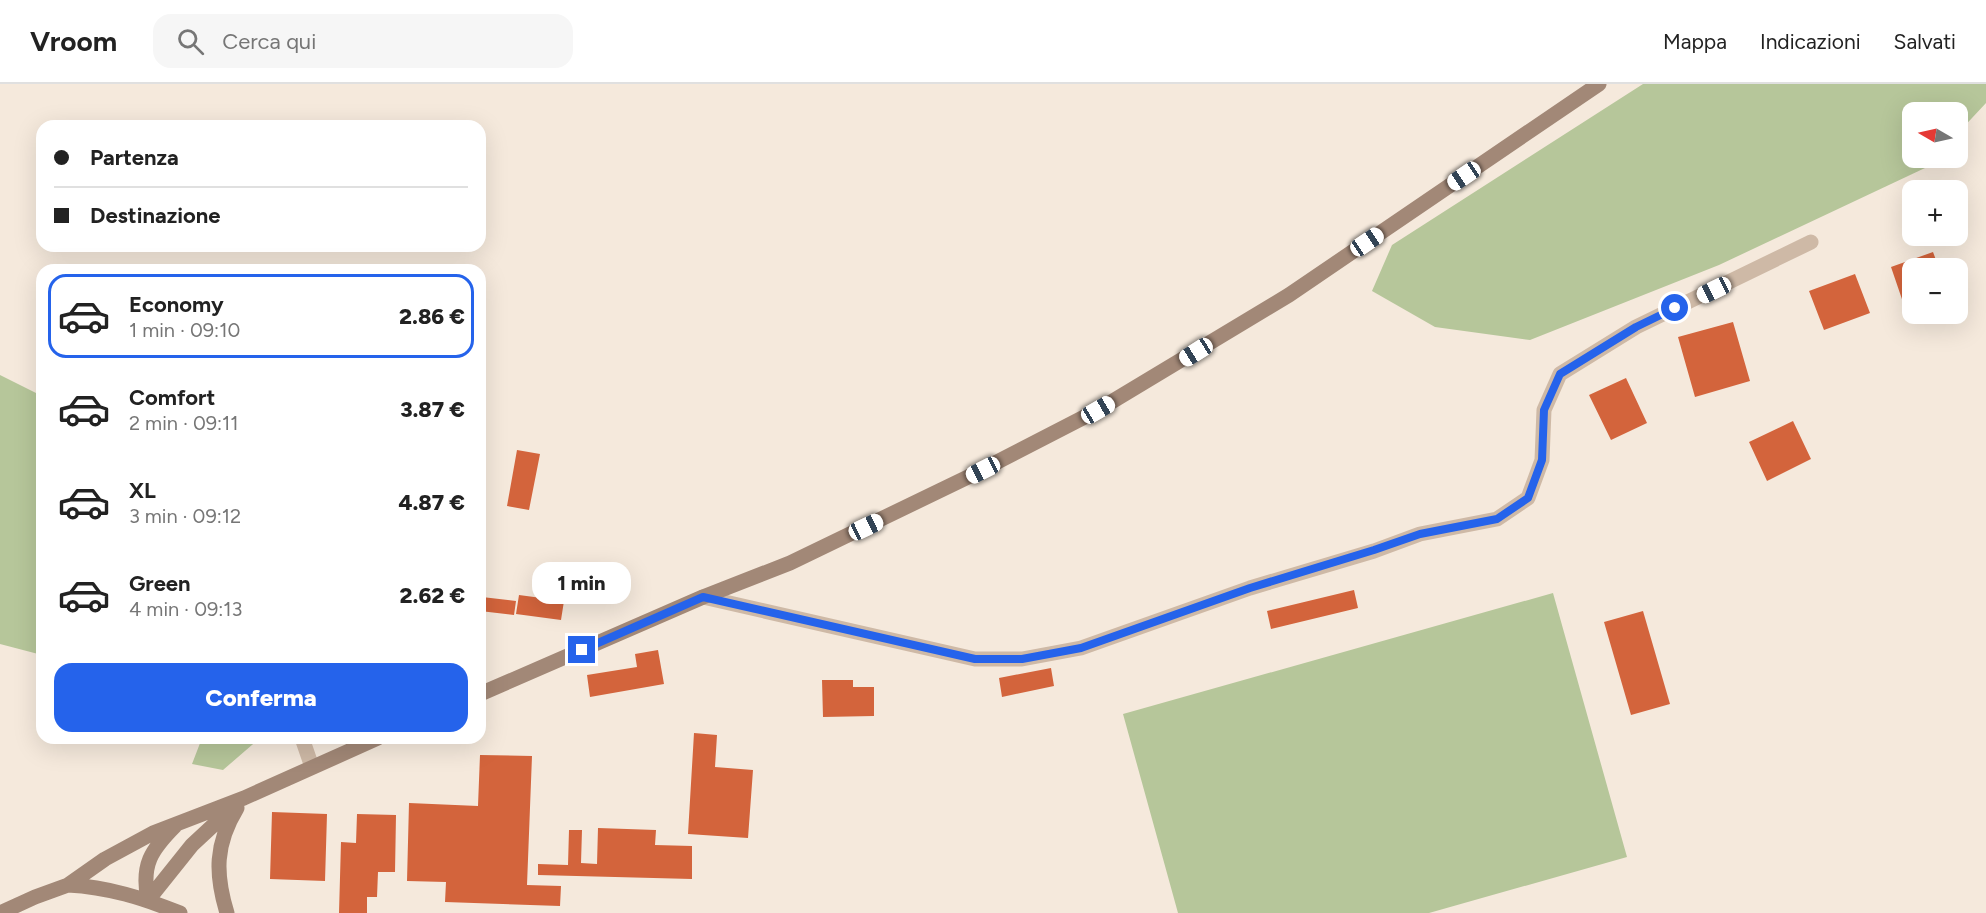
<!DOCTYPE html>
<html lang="it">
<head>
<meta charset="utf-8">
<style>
  :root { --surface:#fff; --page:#f6f6f6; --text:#222; --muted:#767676; --line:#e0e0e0; --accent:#2563eb }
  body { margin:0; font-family:Figtree,sans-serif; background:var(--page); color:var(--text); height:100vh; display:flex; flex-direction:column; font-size:22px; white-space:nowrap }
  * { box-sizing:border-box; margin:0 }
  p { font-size:20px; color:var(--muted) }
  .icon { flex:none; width:33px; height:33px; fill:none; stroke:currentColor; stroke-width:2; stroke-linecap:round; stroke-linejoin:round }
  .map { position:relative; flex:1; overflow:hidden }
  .sheet { position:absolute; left:36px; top:180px; width:450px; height:480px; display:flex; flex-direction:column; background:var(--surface); border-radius:18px; box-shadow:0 6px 24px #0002 }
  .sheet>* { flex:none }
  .guide { position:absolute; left:36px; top:36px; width:450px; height:132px; border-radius:18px; box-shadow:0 6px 24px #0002; display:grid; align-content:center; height:132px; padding:0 18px; background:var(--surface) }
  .needle { width:39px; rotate:279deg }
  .fabs { position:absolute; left:1902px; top:18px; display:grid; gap:12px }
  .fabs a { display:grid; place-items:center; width:66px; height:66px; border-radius:12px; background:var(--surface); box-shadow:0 6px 24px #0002; font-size:30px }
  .end { position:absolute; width:27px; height:27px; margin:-14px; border:8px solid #2563eb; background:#fff; box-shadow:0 0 0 3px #fff }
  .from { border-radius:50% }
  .bubble { position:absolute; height:42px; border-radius:18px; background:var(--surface); box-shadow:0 6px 24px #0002; font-size:20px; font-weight:800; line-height:42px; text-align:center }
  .car { position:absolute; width:18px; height:36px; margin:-18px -9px; border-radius:8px; box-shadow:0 0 4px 2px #0007; background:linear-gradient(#fff 24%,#345 0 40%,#fff 0 76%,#345 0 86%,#fff 0) }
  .guide b { display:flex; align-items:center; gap:21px; height:57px; font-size:22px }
  .guide b+b { border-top:2px solid var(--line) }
  .guide i { width:15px; height:15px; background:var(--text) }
  ul { padding:10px 0 0; list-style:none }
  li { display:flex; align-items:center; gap:18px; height:84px; margin:0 12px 9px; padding:0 6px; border:3px solid transparent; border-radius:18px }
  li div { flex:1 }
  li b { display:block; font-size:22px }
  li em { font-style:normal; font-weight:800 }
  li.on { border-color:var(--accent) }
  li>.icon { width:54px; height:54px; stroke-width:1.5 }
  .button { display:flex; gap:12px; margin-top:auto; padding:12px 18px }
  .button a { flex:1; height:69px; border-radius:18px; background:var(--accent); color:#fff; font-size:24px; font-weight:800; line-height:69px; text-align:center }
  header { display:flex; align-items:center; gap:36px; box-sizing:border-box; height:84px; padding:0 30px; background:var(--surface); border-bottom:2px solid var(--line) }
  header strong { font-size:28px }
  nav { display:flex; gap:33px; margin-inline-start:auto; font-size:21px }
  .search { width:420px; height:54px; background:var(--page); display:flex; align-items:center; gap:15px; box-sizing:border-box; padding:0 21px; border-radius:18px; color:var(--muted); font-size:22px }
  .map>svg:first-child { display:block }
</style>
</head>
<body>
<header>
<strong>Vroom</strong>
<div class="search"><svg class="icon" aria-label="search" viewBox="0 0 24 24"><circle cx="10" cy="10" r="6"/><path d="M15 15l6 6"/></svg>Cerca qui</div>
<nav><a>Mappa</a><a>Indicazioni</a><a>Salvati</a></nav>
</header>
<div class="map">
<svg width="1986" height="829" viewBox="0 0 1986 829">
  <rect width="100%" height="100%" fill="#f5e9dc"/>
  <path fill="#b6c69a" d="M1643,0h343v19l-28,30v-21h-46v46h23l-10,10 -206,97 -189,75 -95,-13 -63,-36 20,-46z
    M0,291l42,21v259l-42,-11z
    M1553,509l74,264 -198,56h-251l-55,-199z
    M202,654h58l-37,32 -31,-6z"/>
  <path fill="#d3643c" d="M1933,168l6,16h-27v37l-7,3 -14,-41z
    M1855,190l15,39 -46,17 -15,-39z
    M1733,238l17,59 -55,16 -17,-60z
    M1626,294l21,45 -36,17 -22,-45z
    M1793,337l18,38 -44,22 -18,-39z
    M517,366l23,4 -11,56 -22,-4z
    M1354,506l4,18 -87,21 -4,-18z
    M519,511l45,6 -3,19 -45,-6z
    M482,513l34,4 -2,14 -34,-4z
    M1643,527l27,93 -39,11 -27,-93z
    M658,566l6,34 -74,13 -3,-22 50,-8 -2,-13z
    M1051,584l3,18 -52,11 -3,-19z
    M822,596h31v7h21v29l-51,1z
    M694,649l23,2 -2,32 38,3 -5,68 -60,-4z
    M480,671l52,1 -5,129 34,1 -1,20 -115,-4 1,-20 -39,-1 2,-78 69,3z
    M272,728l55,2 -2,67 -55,-2z
    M357,730l39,1 -1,57h-17l-1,25h-10v16h-28l2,-71 15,1z
    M598,744l58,2 -1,15 37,1v33l-154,-4v-11l30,1 1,-35h13l-1,33 16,1z"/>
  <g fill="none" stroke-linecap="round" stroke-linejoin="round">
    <path stroke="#ceb9a6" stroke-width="15" d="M703,513l272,62h47l59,-11 169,-60 124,-37 46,-17 77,-15 31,-21 14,-38 2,-50 16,-36 76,-47 175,-85
      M302,654l10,29"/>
    <path stroke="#a28877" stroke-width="15" d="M480,610l223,-97 87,-34 178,-86 130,-67 191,-115 310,-211
      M68,801c40,2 75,13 112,28
      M148,816l44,-55 42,-39
      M148,816c-7,-35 3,-50 27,-74
      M0,829l35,-16 33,-12 37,-26 48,-26 91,-35 134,-60
      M227,829c-12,-39 -12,-69 10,-105"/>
  </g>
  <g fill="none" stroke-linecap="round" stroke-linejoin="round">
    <path stroke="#2563eb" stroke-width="8" d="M582,566l121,-53 272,62h47l59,-11 169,-60 124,-38 46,-16 77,-15 31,-21 14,-38 2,-50 16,-36 76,-47 39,-19"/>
  </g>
</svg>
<div class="fabs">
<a><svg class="needle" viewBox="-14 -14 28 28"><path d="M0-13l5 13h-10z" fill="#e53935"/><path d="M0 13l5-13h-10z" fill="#767676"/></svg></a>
<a>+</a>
<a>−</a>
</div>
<i class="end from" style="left:1675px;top:224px"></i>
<i class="end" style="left:582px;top:566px"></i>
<div class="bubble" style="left:532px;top:478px;width:99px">1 min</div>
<i class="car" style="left:1464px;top:92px;rotate:236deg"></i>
<i class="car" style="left:1367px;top:158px;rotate:56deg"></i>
<i class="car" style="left:1714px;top:206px;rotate:244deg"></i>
<i class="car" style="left:1196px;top:268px;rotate:238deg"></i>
<i class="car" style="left:1098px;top:326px;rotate:60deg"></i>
<i class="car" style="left:983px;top:386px;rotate:243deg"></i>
<i class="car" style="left:866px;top:443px;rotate:65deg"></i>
<div class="guide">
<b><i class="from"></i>Partenza</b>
<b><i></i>Destinazione</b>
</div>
<section class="sheet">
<ul>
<li class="on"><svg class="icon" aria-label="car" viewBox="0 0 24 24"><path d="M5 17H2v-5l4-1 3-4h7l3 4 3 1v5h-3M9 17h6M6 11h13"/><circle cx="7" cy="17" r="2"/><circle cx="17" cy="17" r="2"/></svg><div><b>Economy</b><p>1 min · 09:10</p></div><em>2.86 €</em></li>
<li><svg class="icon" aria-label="car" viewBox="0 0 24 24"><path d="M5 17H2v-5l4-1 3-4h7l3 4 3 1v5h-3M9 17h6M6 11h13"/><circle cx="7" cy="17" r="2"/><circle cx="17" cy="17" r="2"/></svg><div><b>Comfort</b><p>2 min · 09:11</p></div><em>3.87 €</em></li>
<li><svg class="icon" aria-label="car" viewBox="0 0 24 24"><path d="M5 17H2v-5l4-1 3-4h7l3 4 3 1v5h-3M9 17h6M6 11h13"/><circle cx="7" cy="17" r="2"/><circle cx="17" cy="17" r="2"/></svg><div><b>XL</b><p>3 min · 09:12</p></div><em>4.87 €</em></li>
<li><svg class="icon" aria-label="car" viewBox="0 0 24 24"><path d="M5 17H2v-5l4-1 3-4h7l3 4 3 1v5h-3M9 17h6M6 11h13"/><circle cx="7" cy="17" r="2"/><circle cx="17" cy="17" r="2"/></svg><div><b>Green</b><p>4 min · 09:13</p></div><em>2.62 €</em></li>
</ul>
<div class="button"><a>Conferma</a></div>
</section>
</div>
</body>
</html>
